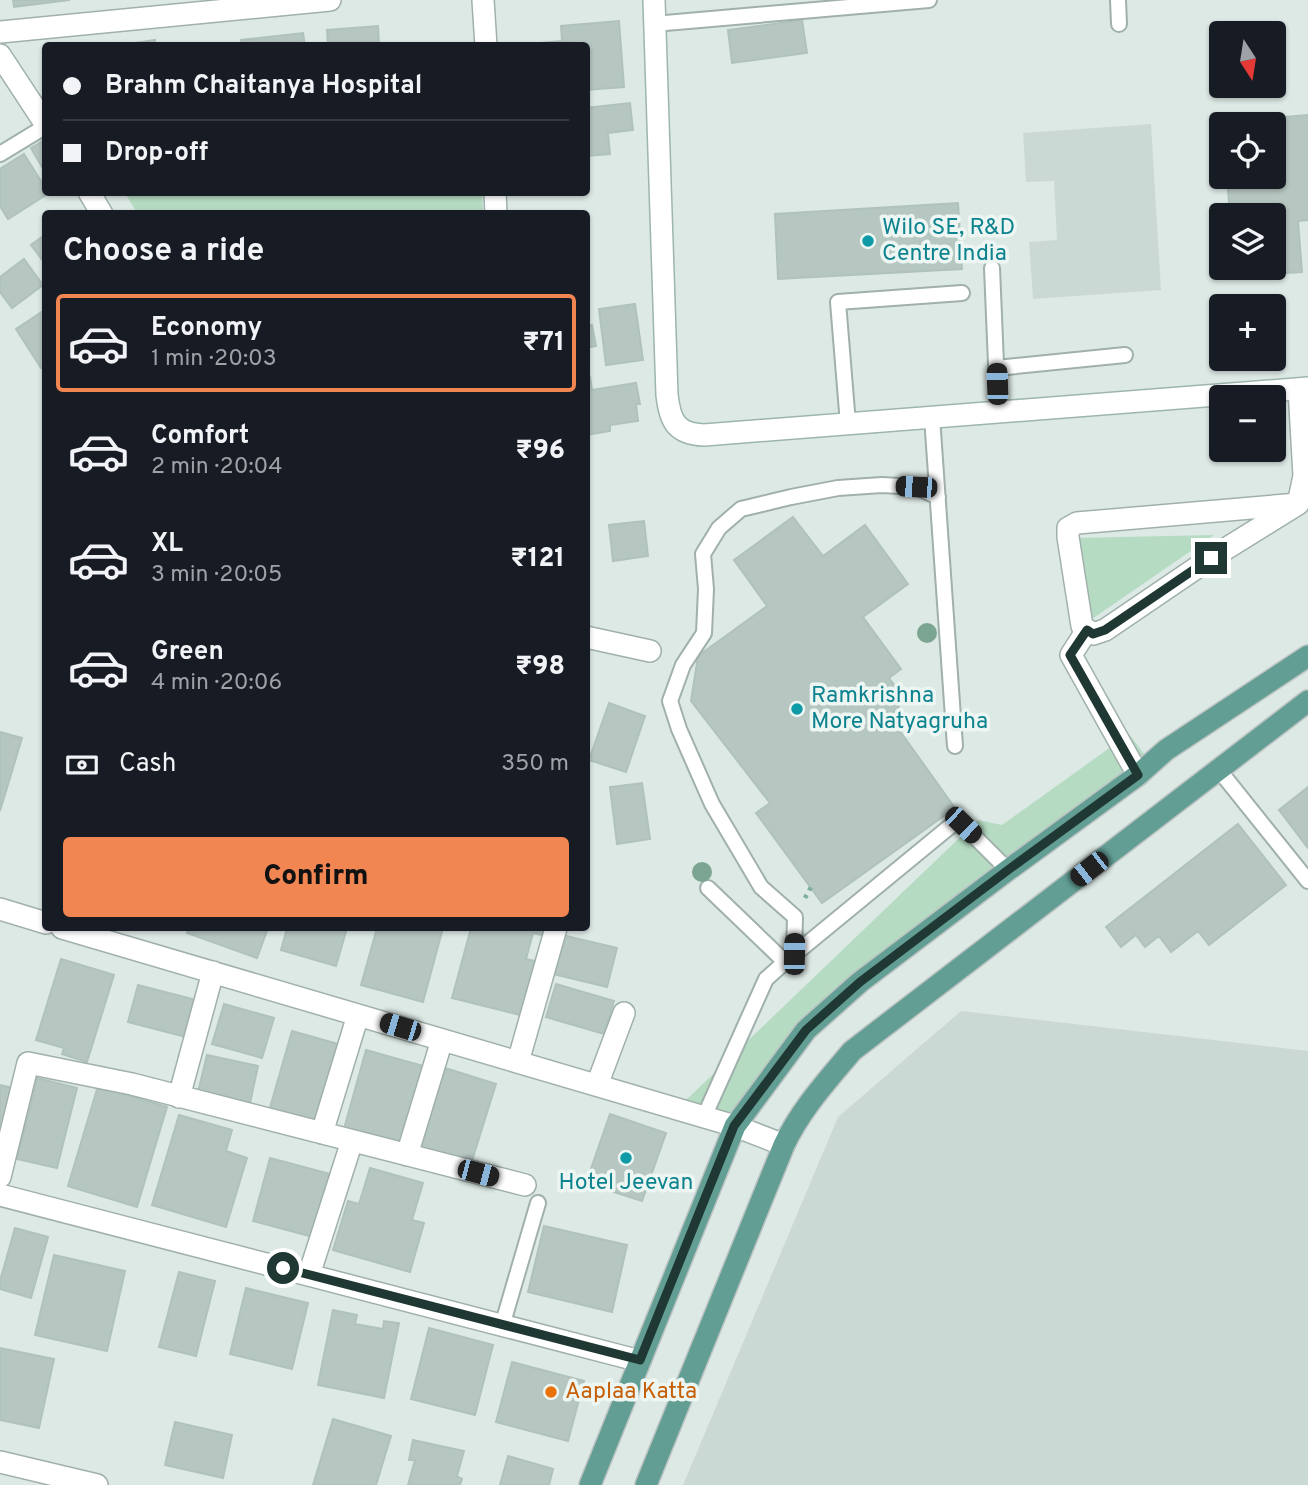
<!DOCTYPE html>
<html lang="en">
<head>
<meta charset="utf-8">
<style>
  :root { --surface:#171b24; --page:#242831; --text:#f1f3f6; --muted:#9ea1a6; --line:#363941; --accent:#f18653 }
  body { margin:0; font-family:Overpass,sans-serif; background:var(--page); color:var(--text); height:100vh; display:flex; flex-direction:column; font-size:26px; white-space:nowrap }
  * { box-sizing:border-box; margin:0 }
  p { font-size:23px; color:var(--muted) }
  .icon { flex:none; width:38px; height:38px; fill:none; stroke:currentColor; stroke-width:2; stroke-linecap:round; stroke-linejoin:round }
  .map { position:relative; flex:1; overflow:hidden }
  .side { position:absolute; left:42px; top:210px; width:548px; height:721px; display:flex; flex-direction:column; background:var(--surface); border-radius:7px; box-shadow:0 2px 5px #0004 }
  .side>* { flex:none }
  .banner { position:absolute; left:42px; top:42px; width:548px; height:154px; border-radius:7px; box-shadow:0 2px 5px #0004; display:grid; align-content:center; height:154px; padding:0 21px; background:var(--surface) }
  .needle { width:46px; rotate:168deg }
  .tools { position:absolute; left:1209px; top:21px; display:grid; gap:14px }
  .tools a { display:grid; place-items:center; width:77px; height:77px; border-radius:7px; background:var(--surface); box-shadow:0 2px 5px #0004; font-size:35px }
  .end { position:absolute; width:32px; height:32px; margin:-16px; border:9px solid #1f3833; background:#fff; box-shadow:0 0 0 4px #fff }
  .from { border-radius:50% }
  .car { position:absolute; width:21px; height:42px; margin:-21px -10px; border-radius:9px; box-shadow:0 0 5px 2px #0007; background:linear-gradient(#222 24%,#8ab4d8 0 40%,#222 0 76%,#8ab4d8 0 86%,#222 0) }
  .banner b { display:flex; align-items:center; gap:24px; height:66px; font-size:26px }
  .banner b+b { border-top:2px solid var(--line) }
  .banner i { width:18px; height:18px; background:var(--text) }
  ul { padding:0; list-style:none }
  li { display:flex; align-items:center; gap:21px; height:98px; margin:0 14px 10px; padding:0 7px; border:4px solid transparent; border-radius:7px }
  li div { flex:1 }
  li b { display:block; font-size:26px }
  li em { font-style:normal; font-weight:800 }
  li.selected { border-color:var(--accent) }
  li>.icon { width:63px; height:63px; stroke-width:1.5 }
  h2 { padding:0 21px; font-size:32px; line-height:84px }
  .pay { display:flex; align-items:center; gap:18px; height:77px; padding:0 21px; font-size:26px }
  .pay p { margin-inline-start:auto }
  .action { display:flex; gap:14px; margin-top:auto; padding:14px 21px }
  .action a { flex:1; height:80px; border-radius:7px; background:var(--accent); color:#111; font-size:28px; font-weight:800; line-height:80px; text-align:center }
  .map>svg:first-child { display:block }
</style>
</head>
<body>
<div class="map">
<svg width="1308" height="1485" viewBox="0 0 1308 1485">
  <rect width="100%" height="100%" fill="#dde9e5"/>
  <path fill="#cbd9d4" d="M1151,124l10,166 -128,9 -4,-57 28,-2 -3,-59 -28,1 -3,-49z
    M961,1011l347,40v434h-625l155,-368z"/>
  <path fill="#b5dbc2" d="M125,193h357l1,20h-346z
    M1214,535l-122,84 -18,-81z
    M1129,734l18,24 -344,267 -67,97 -52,-20 294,-282 24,5z"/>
  <path fill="#b6c6c1" stroke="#b0c2bc" stroke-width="2" d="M13,0h57l-56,7z
    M802,20l5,33 -75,10 -4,-33z
    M619,21l5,66 -38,3v-44h-45v-3l21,-2 -1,-15z
    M378,26l1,20h-51l-1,-16z
    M303,33l2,13h-63l-1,-6z
    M155,40v6h-21v-3z
    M630,103l3,27 -25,3 2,21 -24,2v-48z
    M1308,115v105l-10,1 4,51 -46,3v-7h18v-53h-44l-3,-38h47v-53h-51v-2z
    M46,139v35l-15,-26z
    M24,154l22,35v3l3,1 -41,26 -8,-13v-37z
    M958,203l4,66 -184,10 -3,-65z
    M46,234v31l-15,-20z
    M24,259l19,26 -31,23 -12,-16v-15z
    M635,304l8,56 -37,5 -7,-56z
    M46,309v57l-5,2 -25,-39z
    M592,325l4,21 -10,2v-22z
    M590,377l2,13 44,-7 4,21h-4l2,17 -28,4v6l-24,4v-57z
    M793,517l30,39 42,-31 43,59 -45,33 38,52 -12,9 9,12 -8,6 9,11 -5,4 9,12 -6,4 58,81 -133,95 -66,-90 14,-10 -79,-102 7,-45 69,-50 -33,-46z
    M644,521l4,35 -35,5 -4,-36z
    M609,703l36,13 -19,56 -37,-12z
    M0,732l22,6 -22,73z
    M642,783l8,56 -33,5 -7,-57z
    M1308,787v61l-29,-38z
    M1238,824l48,61 -77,60 -11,-14 -27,21 -12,-16 -14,11 -9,-12 -15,12 -15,-20z
    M189,928h79l-11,30 -70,-25z
    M287,928h60l-11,38 -55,-16z
    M377,928h66l-20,74 -62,-17z
    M471,928h73l-2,7 -9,-2 -7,26 9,2 -15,54 -68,-17z
    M558,934l59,14 -10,39 -58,-14z
    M61,959l53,16 -27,87 -25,-8 2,-6 -28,-8z
    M556,984l58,17 -10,33 -58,-17z
    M138,985l58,15 -10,37 -58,-15z
    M224,1004l50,14 -12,40 -50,-14z
    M292,1031l46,13 -23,80 -46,-13z
    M366,1050l57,16 -24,86 -57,-16z
    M207,1055l51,11 -8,37 -52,-11z
    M445,1068l51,16 -26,83 -52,-16z
    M37,1078l40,10 -20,80 -40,-9z
    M0,1085l13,3 -13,56z
    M98,1086l69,21 -30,100 -69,-21z
    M610,1114l56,19 -24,68 -56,-18z
    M179,1115l53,15 -6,21 21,7 -21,69 -74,-22z
    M270,1158l60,16 -17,63 -60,-16z
    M370,1168l53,15 -11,37 12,3 -14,49 -77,-22 15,-49 11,3z
    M544,1226l83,19 -15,67 -84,-20z
    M15,1228l33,9 -17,61 -31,-9v-8z
    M54,1255l71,16 -18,80 -72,-16z
    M179,1272l36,9 -19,75 -37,-9z
    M246,1288l62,15 -16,66 -62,-15z
    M333,1310l24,5 -2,9 28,5 1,-8 15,2 -15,75 -66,-13z
    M429,1328l64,17 -18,70 -64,-16z
    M0,1348l54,11 -15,69 -39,-8z
    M512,1362l72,19 -16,60 -72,-19z
    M333,1419l58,17 -15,49h-63z
    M175,1422l57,13 -9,43 -58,-13z
    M413,1440l51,11 -7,25 5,3 -2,6h-52l7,-25h-6z
    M508,1456l45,13 -4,16h-49z"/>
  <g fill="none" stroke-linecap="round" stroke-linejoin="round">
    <g stroke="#a0b0ac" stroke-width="18">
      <path id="lane" d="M1118,0l1,24
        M654,24l275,-24
        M0,154l46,-28
        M992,268l6,144
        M997,368l128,-13
        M932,417l23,329
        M848,424l-10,-122 124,-9
        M1219,770l89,111
        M708,888l77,74
        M794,954l1,-37 -34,-30 -49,-83 -33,-75 -9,-28 13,-36 21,-32 2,-44 -3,-35 16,-26 22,-19 50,-12 47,-9 44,-3 34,2 22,10
        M704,1117l62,-138 19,-17 168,-138 10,1 45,45
        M502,1326l36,-123"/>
    </g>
    <g stroke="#a0b0ac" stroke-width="24">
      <path id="street" d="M483,0l3,46
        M0,32l330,-32
        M0,55l46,70
        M89,192l13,22
        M495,192l1,22
        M1298,504l-221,19 -9,5v9l14,89 11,8 12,-4 106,-72 87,-54 6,-28 -5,-87
        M1087,630l-16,25 67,120
        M586,637l64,14
        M0,909l46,14
        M62,928l673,198 49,19
        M518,1062l38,-134
        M597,1085l27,-72
        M179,1097l34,-125
        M322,1133l36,-118
        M407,1155l35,-115
        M0,1177l28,-114 104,21 393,101
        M0,1195l640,166
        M309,1275l43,-134
        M0,1462l97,23"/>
    </g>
    <g stroke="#9db5ae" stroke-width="24">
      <path id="secondary" d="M654,0l13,395c3,26 9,39 37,40l604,-47"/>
    </g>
    <g stroke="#bcc3c2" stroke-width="24">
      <path id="primary" d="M590,1485l145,-359 71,-96 54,-48 148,-112 130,-95 28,-25 142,-94
        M646,1485l138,-340c17,-36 43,-64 68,-94l456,-350"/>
    </g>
    <path stroke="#7eada1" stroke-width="4.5" stroke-dasharray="3.5 5" stroke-linecap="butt" d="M805,898l6,-11"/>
    <use href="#lane" stroke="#fff" stroke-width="14"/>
    <use href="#street" stroke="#fff" stroke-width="21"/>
    <use href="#secondary" stroke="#fff" stroke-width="21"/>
    <use href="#primary" stroke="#629e94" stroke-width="21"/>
  </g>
  <g fill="#7ba590">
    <circle cx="927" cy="633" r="10"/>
    <circle cx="702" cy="872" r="10"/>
  </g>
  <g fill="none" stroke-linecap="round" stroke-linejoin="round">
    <path stroke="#1f3833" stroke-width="9" d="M283,1268l357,92 94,-234 72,-96 54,-48 148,-112 130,-95 -68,-120 17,-25 6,4 12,-4 106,-72"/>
  </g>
  <g fill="#0f9aa8" stroke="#edf6f2" stroke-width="2.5">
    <circle cx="868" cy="241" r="7"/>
    <circle cx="797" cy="709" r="7"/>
    <circle cx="626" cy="1158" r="7"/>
  </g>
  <circle fill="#e8710a" stroke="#edf6f2" stroke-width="2.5" cx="551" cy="1392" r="7"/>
  <g text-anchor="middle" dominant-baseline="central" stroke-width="7" stroke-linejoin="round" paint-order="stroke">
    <g font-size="23" fill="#0d838f" stroke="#edf6f2" text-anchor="start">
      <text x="882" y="228">Wilo SE, R&amp;D<tspan x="882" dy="26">Centre India</tspan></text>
      <text x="811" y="696">Ramkrishna<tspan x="811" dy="26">More Natyagruha</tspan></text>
      <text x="626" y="1183" text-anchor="middle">Hotel Jeevan</text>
    </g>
    <g font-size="23" fill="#c56008" stroke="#edf6f2" text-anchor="start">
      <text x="565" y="1392">Aaplaa Katta</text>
    </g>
  </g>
</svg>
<div class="tools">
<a><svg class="needle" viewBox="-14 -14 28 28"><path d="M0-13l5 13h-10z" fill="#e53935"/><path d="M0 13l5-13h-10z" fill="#9ea1a6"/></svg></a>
<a><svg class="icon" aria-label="locate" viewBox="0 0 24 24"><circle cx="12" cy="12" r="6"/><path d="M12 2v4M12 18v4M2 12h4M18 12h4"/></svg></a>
<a><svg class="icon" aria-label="layers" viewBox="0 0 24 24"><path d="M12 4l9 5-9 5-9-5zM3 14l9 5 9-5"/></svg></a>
<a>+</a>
<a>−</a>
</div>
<i class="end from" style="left:283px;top:1268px"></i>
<i class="end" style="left:1211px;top:558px"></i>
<i class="car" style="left:997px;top:384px;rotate:358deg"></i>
<i class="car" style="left:916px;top:487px;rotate:273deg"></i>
<i class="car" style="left:963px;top:825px;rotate:134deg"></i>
<i class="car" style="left:1089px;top:869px;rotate:232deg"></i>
<i class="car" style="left:794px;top:954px;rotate:1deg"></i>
<i class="car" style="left:400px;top:1027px;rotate:287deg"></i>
<i class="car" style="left:478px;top:1173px;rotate:105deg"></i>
<div class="banner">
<b><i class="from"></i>Brahm Chaitanya Hospital</b>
<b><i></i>Drop-off</b>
</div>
<section class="side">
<h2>Choose a ride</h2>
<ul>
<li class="selected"><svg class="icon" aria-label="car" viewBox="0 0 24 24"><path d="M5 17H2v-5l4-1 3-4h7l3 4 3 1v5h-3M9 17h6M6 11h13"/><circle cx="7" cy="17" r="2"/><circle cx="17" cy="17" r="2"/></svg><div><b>Economy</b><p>1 min · 20:03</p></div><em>₹71</em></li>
<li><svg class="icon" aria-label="car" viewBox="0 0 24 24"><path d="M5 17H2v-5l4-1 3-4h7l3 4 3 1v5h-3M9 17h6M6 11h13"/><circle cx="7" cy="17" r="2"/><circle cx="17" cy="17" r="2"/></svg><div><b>Comfort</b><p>2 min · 20:04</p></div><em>₹96</em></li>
<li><svg class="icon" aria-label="car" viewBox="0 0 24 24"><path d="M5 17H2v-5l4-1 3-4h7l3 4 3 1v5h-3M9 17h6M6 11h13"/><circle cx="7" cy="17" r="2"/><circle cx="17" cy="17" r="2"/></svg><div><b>XL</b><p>3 min · 20:05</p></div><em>₹121</em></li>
<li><svg class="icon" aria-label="car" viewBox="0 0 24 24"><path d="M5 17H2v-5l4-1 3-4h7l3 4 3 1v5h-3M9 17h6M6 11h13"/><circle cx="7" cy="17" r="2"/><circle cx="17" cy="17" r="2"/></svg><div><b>Green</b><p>4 min · 20:06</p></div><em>₹98</em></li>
</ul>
<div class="pay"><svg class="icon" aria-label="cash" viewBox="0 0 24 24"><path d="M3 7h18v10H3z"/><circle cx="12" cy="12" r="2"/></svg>Cash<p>350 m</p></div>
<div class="action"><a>Confirm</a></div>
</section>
</div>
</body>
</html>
